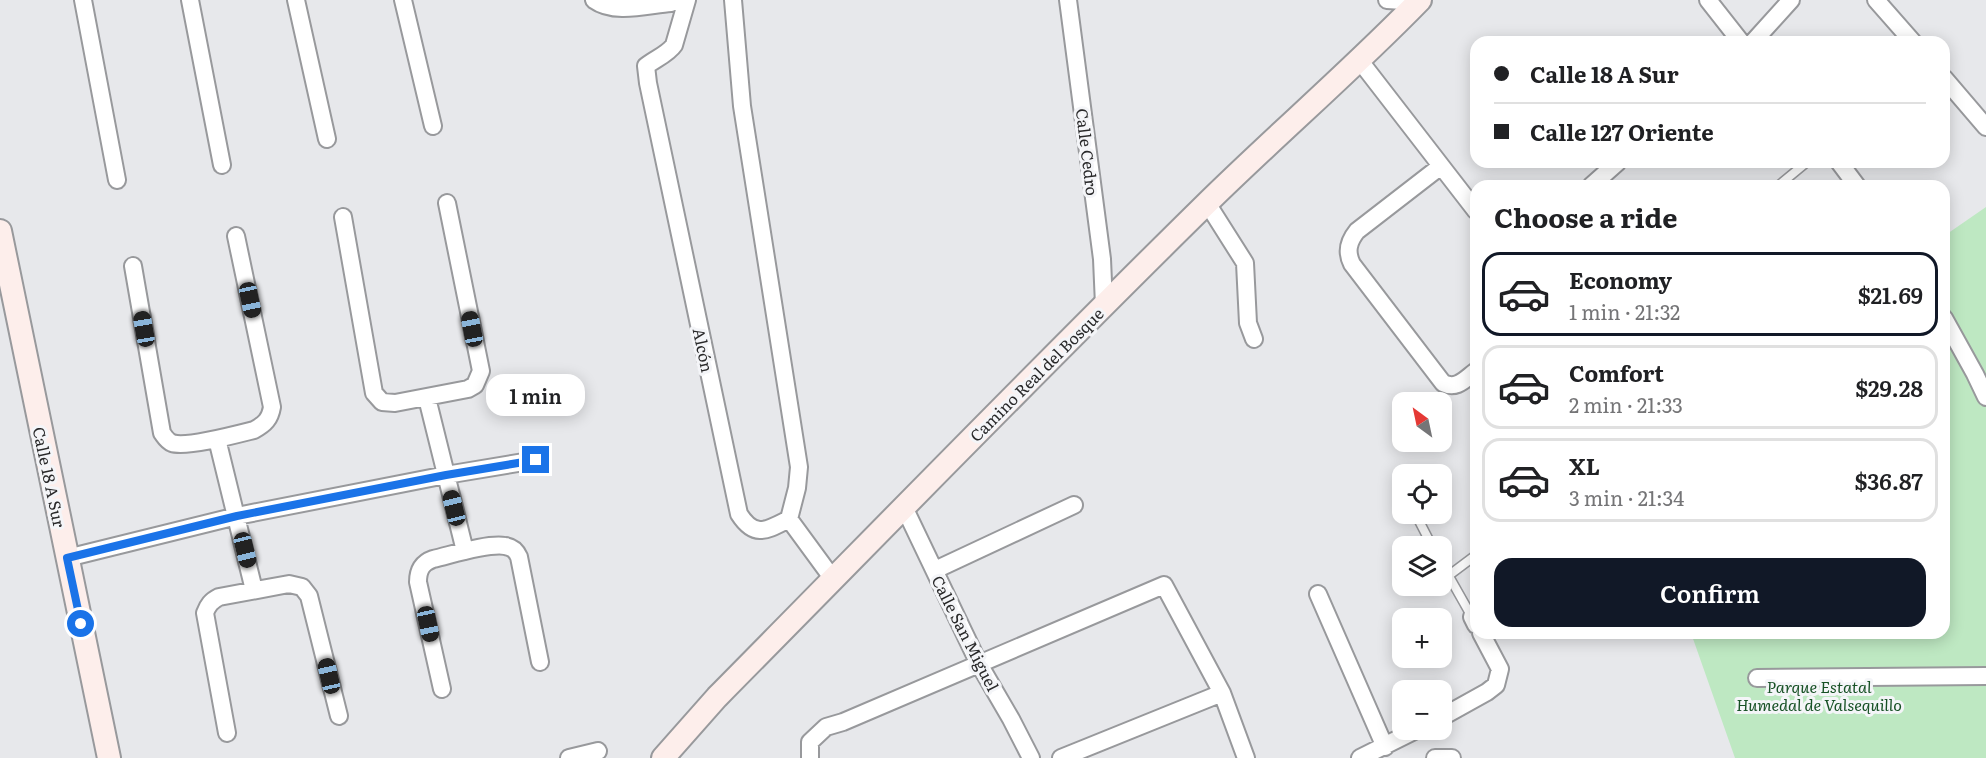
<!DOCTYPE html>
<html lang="en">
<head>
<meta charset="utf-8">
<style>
  :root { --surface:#fff; --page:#f6f6f6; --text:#202124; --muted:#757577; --line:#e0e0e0; --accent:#111827 }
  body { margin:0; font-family:Literata,serif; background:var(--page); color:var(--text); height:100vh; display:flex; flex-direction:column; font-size:22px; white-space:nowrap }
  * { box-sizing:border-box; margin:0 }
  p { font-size:20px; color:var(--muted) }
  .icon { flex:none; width:33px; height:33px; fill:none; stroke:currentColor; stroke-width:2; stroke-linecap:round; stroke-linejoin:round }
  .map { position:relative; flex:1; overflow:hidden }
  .panel { position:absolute; left:1470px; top:180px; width:480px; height:459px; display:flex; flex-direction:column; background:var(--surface); border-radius:18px; box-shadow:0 3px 15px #0003 }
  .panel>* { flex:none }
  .top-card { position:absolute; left:1470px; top:36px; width:480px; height:132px; border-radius:18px; box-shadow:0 3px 15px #0003; display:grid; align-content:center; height:132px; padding:0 24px; background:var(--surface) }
  .needle { width:39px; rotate:327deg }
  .fabs { position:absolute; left:1392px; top:392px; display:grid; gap:12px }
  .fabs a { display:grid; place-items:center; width:60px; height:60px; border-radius:12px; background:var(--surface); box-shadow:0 3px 15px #0003; font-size:30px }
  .end { position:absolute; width:27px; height:27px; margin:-14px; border:8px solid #1a73e8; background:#fff; box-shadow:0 0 0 3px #fff }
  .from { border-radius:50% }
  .bubble { position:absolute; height:42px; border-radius:18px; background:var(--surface); box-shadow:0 3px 15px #0003; font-size:20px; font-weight:600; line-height:42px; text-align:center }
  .car { position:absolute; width:18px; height:36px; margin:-18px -9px; border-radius:8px; box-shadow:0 0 4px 2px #0007; background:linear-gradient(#222 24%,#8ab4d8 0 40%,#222 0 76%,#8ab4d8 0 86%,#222 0) }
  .top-card b { display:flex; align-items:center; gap:21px; height:57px; font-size:22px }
  .top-card b+b { border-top:2px solid var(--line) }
  .top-card i { width:15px; height:15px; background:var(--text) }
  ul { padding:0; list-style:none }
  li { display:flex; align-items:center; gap:18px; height:84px; margin:0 12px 9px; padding:0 12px; border:3px solid var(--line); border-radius:18px }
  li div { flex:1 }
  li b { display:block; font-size:22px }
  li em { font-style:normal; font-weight:600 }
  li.selected { border-color:var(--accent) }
  li>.icon { width:54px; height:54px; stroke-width:1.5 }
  h2 { padding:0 24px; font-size:27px; line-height:72px }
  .cta { display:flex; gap:12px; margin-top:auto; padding:12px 24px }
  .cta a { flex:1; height:69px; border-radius:18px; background:var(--accent); color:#fff; font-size:24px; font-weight:600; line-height:69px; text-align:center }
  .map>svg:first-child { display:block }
</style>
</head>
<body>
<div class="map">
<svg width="1986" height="758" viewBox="0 0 1986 758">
  <rect width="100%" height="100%" fill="#e7e8eb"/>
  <path fill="#bee8c2" d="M1986,207v551h-251l-44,-125h253v-397z"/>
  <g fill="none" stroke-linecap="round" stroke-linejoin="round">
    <g stroke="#98999c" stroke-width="11">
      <path id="lane" d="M1778,186l29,-24
        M1415,513l17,33
        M1442,564l30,53
        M1448,576l28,-21"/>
    </g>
    <g stroke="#98999c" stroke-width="20">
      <path id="street" d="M83,0l34,180
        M190,0l32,165
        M296,0l31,139
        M403,0l30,126
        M594,0c21,15 53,5 77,3l7,-3
        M687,0l-13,45c-6,9 -19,14 -28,21l2,17 91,431c16,25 28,16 50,5l44,60
        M733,0l9,106 57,361 -2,21 -8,31
        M1068,0l34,259 2,46
        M1387,0l32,2
        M1708,0l33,42
        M1876,0l37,42
        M1753,42l38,-42
        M1360,61l116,150
        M1944,78l42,49
        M1839,162l18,24
        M1441,166l-84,65c-9,11 -11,21 -5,33l91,119c14,7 22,-4 33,-12
        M1591,186l27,-24
        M1207,203l38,60 3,60 6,16
        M343,217l31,176 8,9 13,1 73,-14 7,-4 6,-14 -34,-168
        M133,266l29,167c3,4 5,8 10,10 14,5 66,-9 82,-13 11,-6 16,-11 18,-23l-36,-171
        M1944,318l31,56 11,23
        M427,398l38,153
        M217,439l37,151
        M904,507l75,157 32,55 20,39
        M67,558l170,-42 209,-41 90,-15
        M935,570l139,-65
        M1318,594l67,153
        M1476,614l-4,3 4,8
        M1757,678l229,-2
        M442,689l-24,-107c0,-12 4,-19 15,-23 18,-4 54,-16 72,-13 7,1 11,4 14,11l21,105
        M1442,717l45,-25 9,-7 4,-16 -19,-36
        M227,733l-22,-120c3,-8 6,-12 14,-16l70,-13 13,3 7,9 30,120
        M569,758l29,-7
        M810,758v-16l16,-15 17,-5 321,-137 58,108 24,65
        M1061,758l161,-65
        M1360,758l58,-29
        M1435,758h17"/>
    </g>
    <g stroke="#98999c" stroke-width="26">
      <path id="secondary" d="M0,231l109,527
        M663,758l54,-61c162,-164 323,-330 487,-491 71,-70 147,-135 216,-206"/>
    </g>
    <use href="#lane" stroke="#fff" stroke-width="8"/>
    <use href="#street" stroke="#fff" stroke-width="16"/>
    <use href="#secondary" stroke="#fdeeeb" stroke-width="22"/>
  </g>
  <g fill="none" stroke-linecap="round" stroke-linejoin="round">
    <path stroke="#1a73e8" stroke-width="8" d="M81,624l-14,-66 170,-42 209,-41 90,-15"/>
  </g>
  <g text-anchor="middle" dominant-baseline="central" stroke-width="6" stroke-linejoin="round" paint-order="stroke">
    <g font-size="16" fill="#29292a" stroke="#f4f5f8">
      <text transform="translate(1088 152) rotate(83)">Calle Cedro</text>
      <text transform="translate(704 350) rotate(78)">Alcón</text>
      <text transform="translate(1036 374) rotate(-45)">Camino Real del Bosque</text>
      <text transform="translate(50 477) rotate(78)">Calle 18 A Sur</text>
      <text transform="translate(966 633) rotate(63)">Calle San Miguel</text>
    </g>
    <g font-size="16" font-style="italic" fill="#175125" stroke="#f4f5f8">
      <text x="1819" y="686">Parque Estatal<tspan x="1819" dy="18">Humedal de Valsequillo</tspan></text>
    </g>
  </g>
</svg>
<div class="fabs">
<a><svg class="needle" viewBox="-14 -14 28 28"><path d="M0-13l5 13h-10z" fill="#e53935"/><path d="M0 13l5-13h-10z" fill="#757577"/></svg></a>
<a><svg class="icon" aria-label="locate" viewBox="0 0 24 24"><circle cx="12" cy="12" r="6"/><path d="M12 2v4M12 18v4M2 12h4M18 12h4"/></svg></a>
<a><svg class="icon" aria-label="layers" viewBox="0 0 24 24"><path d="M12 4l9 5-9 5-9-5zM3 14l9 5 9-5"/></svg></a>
<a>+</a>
<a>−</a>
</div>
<i class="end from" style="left:81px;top:624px"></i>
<i class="end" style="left:536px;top:460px"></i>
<div class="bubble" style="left:486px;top:374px;width:99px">1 min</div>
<i class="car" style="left:250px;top:300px;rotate:168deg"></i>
<i class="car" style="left:144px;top:329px;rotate:350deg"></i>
<i class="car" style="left:472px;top:329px;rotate:349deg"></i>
<i class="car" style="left:454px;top:508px;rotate:346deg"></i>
<i class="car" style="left:245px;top:550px;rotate:166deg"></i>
<i class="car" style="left:428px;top:624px;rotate:168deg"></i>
<i class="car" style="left:329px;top:676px;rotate:347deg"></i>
<div class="top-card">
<b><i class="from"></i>Calle 18 A Sur</b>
<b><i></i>Calle 127 Oriente</b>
</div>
<section class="panel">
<h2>Choose a ride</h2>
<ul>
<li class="selected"><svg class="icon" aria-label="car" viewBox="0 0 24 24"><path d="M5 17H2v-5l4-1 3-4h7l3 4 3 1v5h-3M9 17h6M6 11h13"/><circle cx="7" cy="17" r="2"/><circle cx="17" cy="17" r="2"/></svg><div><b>Economy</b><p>1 min · 21:32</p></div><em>$21.69</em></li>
<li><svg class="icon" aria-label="car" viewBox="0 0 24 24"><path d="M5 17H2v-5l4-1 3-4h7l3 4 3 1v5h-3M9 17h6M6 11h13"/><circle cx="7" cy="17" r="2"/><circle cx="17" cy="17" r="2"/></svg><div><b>Comfort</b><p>2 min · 21:33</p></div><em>$29.28</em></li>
<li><svg class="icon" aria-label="car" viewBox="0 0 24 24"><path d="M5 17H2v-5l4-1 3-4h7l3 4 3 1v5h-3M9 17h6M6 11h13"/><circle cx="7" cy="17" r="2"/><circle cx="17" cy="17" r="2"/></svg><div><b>XL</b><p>3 min · 21:34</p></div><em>$36.87</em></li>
</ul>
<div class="cta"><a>Confirm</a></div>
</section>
</div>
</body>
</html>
